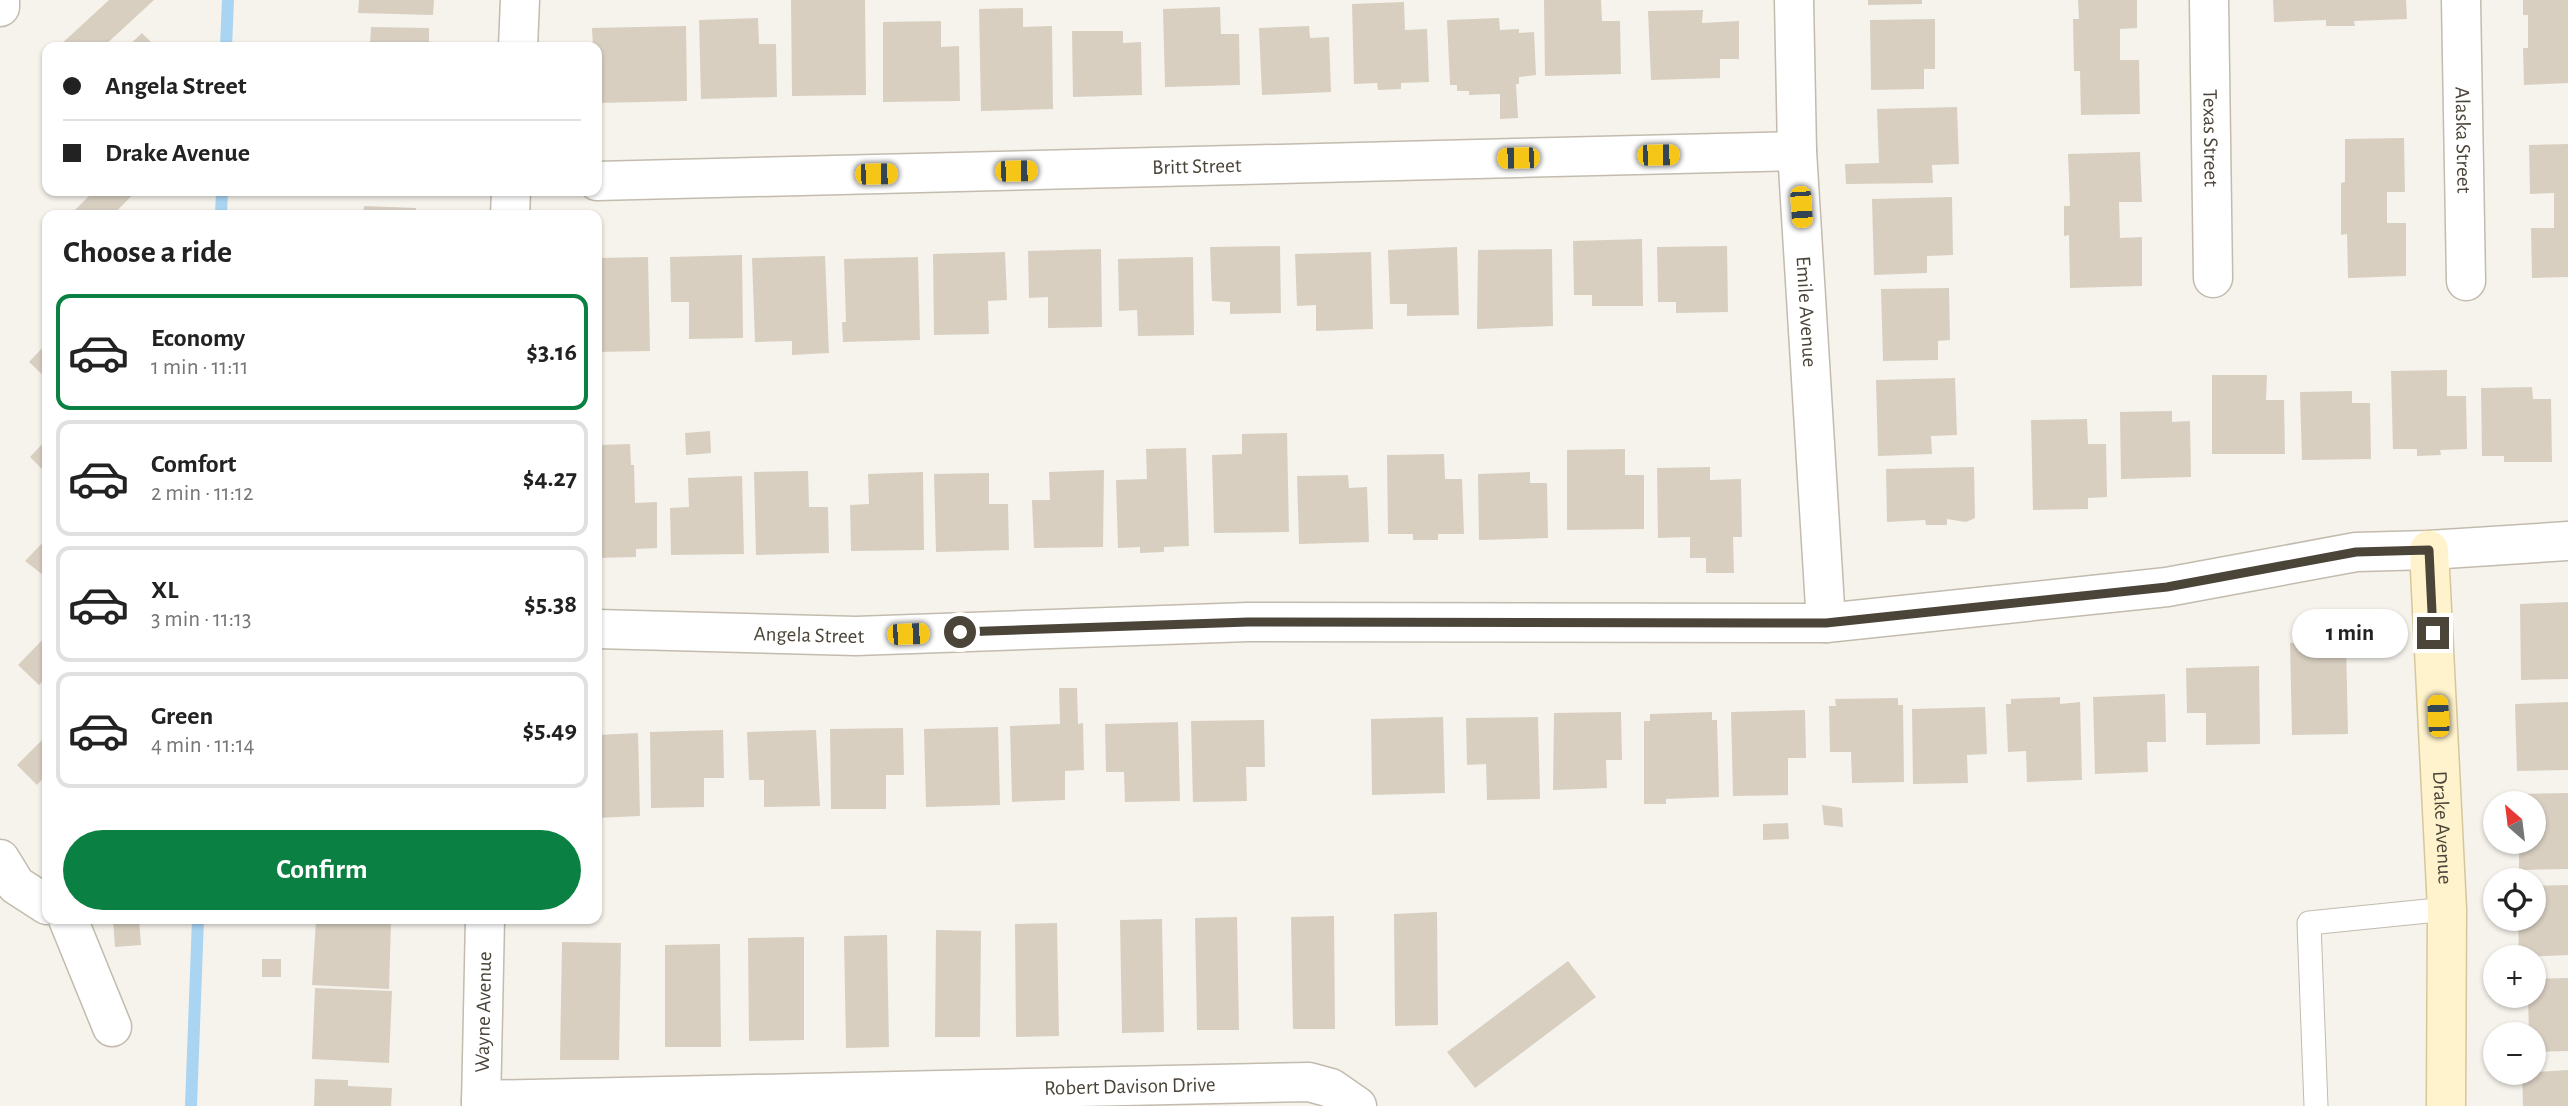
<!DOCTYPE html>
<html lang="en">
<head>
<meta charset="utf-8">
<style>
  :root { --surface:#fff; --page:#f2f2f2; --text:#222; --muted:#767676; --line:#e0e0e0; --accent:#0b8043 }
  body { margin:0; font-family:"Alegreya Sans",sans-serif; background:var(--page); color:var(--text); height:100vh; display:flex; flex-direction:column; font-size:26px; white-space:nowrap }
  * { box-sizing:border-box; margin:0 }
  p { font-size:23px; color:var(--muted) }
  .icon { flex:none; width:38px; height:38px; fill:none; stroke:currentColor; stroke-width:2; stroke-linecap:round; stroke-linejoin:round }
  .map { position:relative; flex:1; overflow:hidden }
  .details { position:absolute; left:42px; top:210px; width:560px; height:714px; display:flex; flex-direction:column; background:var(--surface); border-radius:14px; box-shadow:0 2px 5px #0004 }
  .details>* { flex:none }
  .guide { position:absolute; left:42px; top:42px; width:560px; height:154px; border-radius:14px; box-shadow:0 2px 5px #0004; display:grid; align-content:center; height:154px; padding:0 21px; background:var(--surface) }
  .needle { width:46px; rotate:332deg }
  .tools { position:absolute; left:2483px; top:791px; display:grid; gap:14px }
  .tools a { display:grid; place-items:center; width:63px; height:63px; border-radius:50%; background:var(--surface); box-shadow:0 2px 5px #0004; font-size:35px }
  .end { position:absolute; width:32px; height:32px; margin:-16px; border:9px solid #4b4439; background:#fff; box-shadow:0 0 0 4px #fff }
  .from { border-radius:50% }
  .bubble { position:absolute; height:49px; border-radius:24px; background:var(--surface); box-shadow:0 2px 5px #0004; font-size:23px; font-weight:700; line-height:49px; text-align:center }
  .car { position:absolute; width:21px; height:42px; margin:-21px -10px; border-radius:9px; box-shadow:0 0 5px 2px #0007; background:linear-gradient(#f5c518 24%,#345 0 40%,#f5c518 0 76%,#345 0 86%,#f5c518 0) }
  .guide b { display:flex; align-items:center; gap:24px; height:66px; font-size:26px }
  .guide b+b { border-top:2px solid var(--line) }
  .guide i { width:18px; height:18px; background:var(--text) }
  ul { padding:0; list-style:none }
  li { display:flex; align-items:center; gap:21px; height:116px; margin:0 14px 10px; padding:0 7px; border:4px solid var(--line); border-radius:14px }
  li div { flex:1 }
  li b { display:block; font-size:26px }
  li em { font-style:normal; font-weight:700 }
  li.active { border-color:var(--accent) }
  li>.icon { width:63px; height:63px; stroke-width:1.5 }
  h2 { padding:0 21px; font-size:32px; line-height:84px }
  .primary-button { display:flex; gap:14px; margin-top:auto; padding:14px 21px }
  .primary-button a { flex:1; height:80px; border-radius:42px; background:var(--accent); color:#fff; font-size:28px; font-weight:700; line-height:80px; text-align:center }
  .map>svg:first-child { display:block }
</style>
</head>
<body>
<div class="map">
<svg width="2568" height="1106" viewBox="0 0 2568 1106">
  <rect width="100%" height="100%" fill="#f6f3ec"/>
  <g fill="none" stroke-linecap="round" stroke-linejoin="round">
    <path stroke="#a9d4f2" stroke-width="12" d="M226,47l2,-47
      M221,215l1,-24
      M191,1106l7,-187"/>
  </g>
  <path fill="#d8cfc1" d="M109,0h45l-51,47h-45z
    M359,0h75l-1,15 -75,-2z
    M791,0h74l1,95 -74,1z
    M1544,0h57l1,21h18l1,53 -76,2z
    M1868,0h54v4l-54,1z
    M2078,0h59v28l-17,1v31h19l1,54 -59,1 -1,-44h-6l-1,-52h6z
    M2273,0h133l1,19 -53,2 1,5h-29v-6l-52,2z
    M2523,0h45v83l-44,2 -1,-37h5v-33h-5z
    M1404,2l1,28 22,-1 2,53 -28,1v6l-23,1 -1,-7 -23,1 -2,-80z
    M1220,7l1,27h18l1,51 -75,2 -2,-78z
    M1023,8v19l29,-1 1,83 -72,2 -2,-102z
    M1703,10l-1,13 37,-2v38h-19v19l-69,2 -3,-69z
    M758,18l1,26h17l1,53 -76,2 -2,-79z
    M1499,18l1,12 19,-1v4l15,-1 2,43 -17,2v7h-3l2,34 -18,1v-25l-31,1v-4h-12v-6h-7l-3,-65z
    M1935,19v50h-11v20l-53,1 -1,-70z
    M941,21v26l18,-1 1,55 -77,1v-80z
    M686,26l1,75 -90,2v-56h-4l-1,-19z
    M1309,26l1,12 19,-1 2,55 -69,3 -3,-67z
    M371,27l58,1v19h-75v-3h16z
    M1072,31h51v12l18,-1 1,53 -69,2z
    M142,33l14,14h-29z
    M1957,107l2,57 -27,1 1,18 -87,1 -1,-20 34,-1 -2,-54z
    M2404,138l1,54h-18v31h19v53l-58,2 -1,-44 -6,1v-52l4,-1v-43z
    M2568,144v133l-36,1 -1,-50h23v-35l-24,1 -1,-49z
    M2140,152l2,50h-23l1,36 22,-1v49l-72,2 -1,-53 -5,1v-30h6l-2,-52z
    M94,191h42l-23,24h-43z
    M376,191h49v4l-49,-2z
    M1952,197l1,58 -26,1v17l-53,2 -2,-76z
    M364,206l52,2v7h-53z
    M1642,239l1,67h-51v-11h-18l-1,-54z
    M1280,246l1,67 -51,1v-12l-18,-1 -2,-54z
    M1727,246l1,66 -52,1v-11h-18l-1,-55z
    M1457,247l2,68 -52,1v-12h-17l-2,-54z
    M1101,249l1,78 -54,1v-31l-19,1 -1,-47z
    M1552,249l1,77 -76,3 1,-79z
    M1005,252l2,48 -19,1 1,33 -55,1 -1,-81z
    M1371,252l2,77 -57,2v-26l-19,1 -2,-52z
    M742,255l1,83 -54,1v-37h-18l-1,-45z
    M825,256l4,97 -37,2v-14l-37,1 -3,-84z
    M648,257l2,94 -53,1v-94z
    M918,257l2,83 -77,2 -1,-20h4l-2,-63z
    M1193,257l1,78 -56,1 -1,-26 -18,1 -1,-52z
    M1949,288l1,52 -12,1v19l-55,1 -2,-72z
    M47,343v36l-18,-17z
    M2447,370v26h19l1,53 -27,1 1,5 -24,1v-7h-24l-2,-78z
    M2212,375h55l-1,25h18l1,54h-73z
    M1955,378l2,57 -26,1 1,18 -54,2 -2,-76z
    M2532,387l1,12h18l1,63h-48v-6h-22l-1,-68z
    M2352,391v12h18l1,56 -69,1 -2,-68z
    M2172,411v11l18,-1 1,56 -70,2 -1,-67z
    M2087,419l1,25h18l1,53 -19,1v11l-55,1 -2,-90z
    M710,431l1,22 -25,2 -1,-22z
    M1287,433l2,99 -75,1 -2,-78 30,-1v-20z
    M47,439v35l-17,-17z
    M630,444l1,21h3l1,38 22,-1v46l-21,1v8l-39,1v-113z
    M1186,448l3,98 -25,1v5l-24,1v-6l-22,1 -2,-68 31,-1 -1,-30z
    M1625,449v26h19v54l-77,1v-80z
    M1444,454l1,25h17l2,55h-26v6h-25v-6h-25l-1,-79z
    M1710,467v13l31,-1 1,58h-9l1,36h-28v-15h-16v-21l-32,1 -1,-70z
    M1974,467l1,51 -9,4 -19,-3v6h-21l-1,-5 -38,2 -1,-53z
    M1104,470l-1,77 -69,1 -2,-48h18l-1,-28z
    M808,471l1,36h19l1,46 -73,2 -2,-83z
    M923,472l1,78 -73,1 -1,-46 19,-1 -1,-30z
    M1530,472v11h17l1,55 -69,2 -1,-66z
    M989,473v31h19l1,46 -73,2 -2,-78z
    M1348,475l1,13 18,-1 2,55 -70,2 -2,-68z
    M742,476l2,78 -73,1 -1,-47 19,-1 -1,-29z
    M47,538v40l-22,-17z
    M2568,602v77l-47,1 -1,-76z
    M47,635v42l-8,8 -21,-20z
    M2346,642l2,92 -56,1 -2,-92z
    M2259,666l1,78 -54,1v-32h-19l-1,-45z
    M1059,688h18l1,36 5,-1 1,47 -19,1v29l-53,2 -2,-76 50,-2z
    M2165,694l1,48h-19l1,30 -53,2 -2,-77z
    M2060,697v7l20,-2 2,78 -55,2 -1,-31 -18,1 -2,-48h5v-5z
    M1898,698v7h5l1,77 -52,1 -1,-31h-21l-1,-46h7l-1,-7z
    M2568,702v68l-51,1 -2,-67z
    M1985,707l2,47 -20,1 1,28 -55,1 -1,-75z
    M1805,710l1,48h-18v37l-55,1 -2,-84z
    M1621,712l1,48h-16l1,28 -54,2 1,-77z
    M1712,712v8h5l2,77 -53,2v5h-22v-83h6v-7z
    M1443,717l2,76 -73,2 -1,-76z
    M1538,717l2,82 -53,1 -1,-36 -19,1 -1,-47z
    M1264,720l1,47h-19l1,34 -54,1 -2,-81z
    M1178,722l2,79 -55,1 -1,-30h-18l-1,-48z
    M998,727l2,78 -74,2 -2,-78z
    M903,728l1,47h-18v34h-55l-1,-80z
    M723,730l1,48h-20v29l-53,1 -1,-76z
    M816,730l4,76 -56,1v-27h-15l-2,-48z
    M638,733l2,83 -43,2v-83z
    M47,735v39l-10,11 -20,-20z
    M2568,793v76l-49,1v-28h15v-39h-16l-1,-9z
    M1822,805l20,3 1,19 -19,-2z
    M1788,823l1,16 -26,1v-16z
    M2568,885v70l-49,2 -1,-38h16v-33z
    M1437,912l1,113 -43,1 -1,-112z
    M1334,916l1,113h-42l-2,-112z
    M1237,917l2,113h-42l-2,-112z
    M113,919h26l2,26 -26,2z
    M1162,919l2,113 -42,1 -2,-113z
    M316,920l75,2 -2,67 -77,-4z
    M1057,923l2,113 -43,1 -1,-113z
    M936,930l45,1 -1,106h-45z
    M887,935l2,112 -43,1 -2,-112z
    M804,937v103l-55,1 -1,-103z
    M562,942l59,1 -2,117h-59z
    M720,944l1,103h-56v-102z
    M262,959h19v18h-19z
    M1568,961l28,36 -121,91 -28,-36z
    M2568,978v73l-34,1v-18h-5l-1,-38h6v-17z
    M315,988l77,3 -3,72 -77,-4z
    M2568,1070v36h-45l-1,-33z
    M315,1079l33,1v6l44,2 -1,18h-77z"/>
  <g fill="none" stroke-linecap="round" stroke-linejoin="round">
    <g stroke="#c2bbae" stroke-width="25">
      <path id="lane" d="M2316,1106l-7,-183 138,-14"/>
    </g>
    <g stroke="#c2bbae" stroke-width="41">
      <g id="street">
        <path id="s1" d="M1794,0l3,151 29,472"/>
        <path id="s2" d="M2209,0l4,278"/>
        <path id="s3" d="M2461,0l5,281"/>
        <path d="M0,7v-7"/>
        <path d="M518,47l2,-47"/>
        <path id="s4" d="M597,181l1200,-30"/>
        <path d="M510,215l1,-24"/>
        <path id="s5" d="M597,629l259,7 392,-14 578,1 341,-36 189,-35 73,-2 139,-9"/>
        <path d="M0,859l16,26 31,20"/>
        <path d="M68,919l44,108"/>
        <path id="s6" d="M481,1100l828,-18 22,6 26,18"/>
        <path id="s7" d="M481,1106l4,-187"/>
      </g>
    </g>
    <g stroke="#d6c79b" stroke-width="41">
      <g id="secondary">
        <path id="s8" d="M2429,550l18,359 -1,197"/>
      </g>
    </g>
    <use href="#lane" stroke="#fff" stroke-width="23"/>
    <use href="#street" stroke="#fff" stroke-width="38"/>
    <use href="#secondary" stroke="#fff3cd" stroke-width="38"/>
  </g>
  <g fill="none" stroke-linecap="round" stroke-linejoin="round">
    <path stroke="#4b4439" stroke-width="9" d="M960,632l288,-10 578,1 341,-36 189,-35 73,-2 4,83"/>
  </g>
  <g text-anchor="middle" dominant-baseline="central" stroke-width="5" stroke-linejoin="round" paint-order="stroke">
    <g font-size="21" fill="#4b4439" stroke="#fff">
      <text stroke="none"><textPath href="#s2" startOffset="138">Texas Street</textPath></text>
      <text stroke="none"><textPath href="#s3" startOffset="140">Alaska Street</textPath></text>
      <text stroke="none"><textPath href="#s4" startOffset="600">Britt Street</textPath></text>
      <text stroke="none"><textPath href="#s1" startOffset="312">Emile Avenue</textPath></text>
      <text stroke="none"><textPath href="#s5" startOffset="212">Angela Street</textPath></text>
      <text stroke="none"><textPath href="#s8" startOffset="278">Drake Avenue</textPath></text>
      <text stroke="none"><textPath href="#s7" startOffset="94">Wayne Avenue</textPath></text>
      <text stroke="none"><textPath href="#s6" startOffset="649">Robert Davison Drive</textPath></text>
    </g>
  </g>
</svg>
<div class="tools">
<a><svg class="needle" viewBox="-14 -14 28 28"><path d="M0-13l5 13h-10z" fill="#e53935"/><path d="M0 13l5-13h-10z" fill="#767676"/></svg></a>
<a><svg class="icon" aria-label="locate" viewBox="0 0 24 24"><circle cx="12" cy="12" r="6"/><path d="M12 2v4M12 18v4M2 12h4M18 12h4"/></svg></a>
<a>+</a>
<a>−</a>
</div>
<i class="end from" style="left:960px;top:632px"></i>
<i class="end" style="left:2433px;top:633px"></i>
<div class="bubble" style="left:2292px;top:609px;width:116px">1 min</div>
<i class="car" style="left:1658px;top:155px;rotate:89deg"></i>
<i class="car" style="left:1518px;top:158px;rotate:269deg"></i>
<i class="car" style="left:1016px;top:171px;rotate:89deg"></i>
<i class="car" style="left:876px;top:174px;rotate:89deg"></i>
<i class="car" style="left:1801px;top:207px;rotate:176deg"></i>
<i class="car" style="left:908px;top:634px;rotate:88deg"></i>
<i class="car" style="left:2438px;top:716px;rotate:357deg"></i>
<div class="guide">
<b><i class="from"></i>Angela Street</b>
<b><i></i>Drake Avenue</b>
</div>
<section class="details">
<h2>Choose a ride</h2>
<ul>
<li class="active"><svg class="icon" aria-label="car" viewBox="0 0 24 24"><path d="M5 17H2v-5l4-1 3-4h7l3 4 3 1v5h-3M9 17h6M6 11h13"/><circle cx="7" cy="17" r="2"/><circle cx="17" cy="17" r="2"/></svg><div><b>Economy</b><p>1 min · 11:11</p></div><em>$3.16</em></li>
<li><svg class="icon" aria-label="car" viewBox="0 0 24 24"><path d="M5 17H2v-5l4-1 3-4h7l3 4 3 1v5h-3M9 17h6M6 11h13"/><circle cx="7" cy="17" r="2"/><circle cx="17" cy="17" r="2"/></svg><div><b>Comfort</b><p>2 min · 11:12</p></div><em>$4.27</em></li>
<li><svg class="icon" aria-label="car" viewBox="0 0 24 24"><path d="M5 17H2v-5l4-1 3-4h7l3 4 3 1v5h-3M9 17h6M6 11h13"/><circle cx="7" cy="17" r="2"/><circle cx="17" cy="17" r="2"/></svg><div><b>XL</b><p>3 min · 11:13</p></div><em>$5.38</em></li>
<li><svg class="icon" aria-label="car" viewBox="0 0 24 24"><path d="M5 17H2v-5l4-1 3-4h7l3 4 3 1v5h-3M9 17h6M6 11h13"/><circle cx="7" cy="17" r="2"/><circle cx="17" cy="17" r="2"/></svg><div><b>Green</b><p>4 min · 11:14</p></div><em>$5.49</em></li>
</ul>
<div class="primary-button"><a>Confirm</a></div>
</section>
</div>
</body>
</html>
